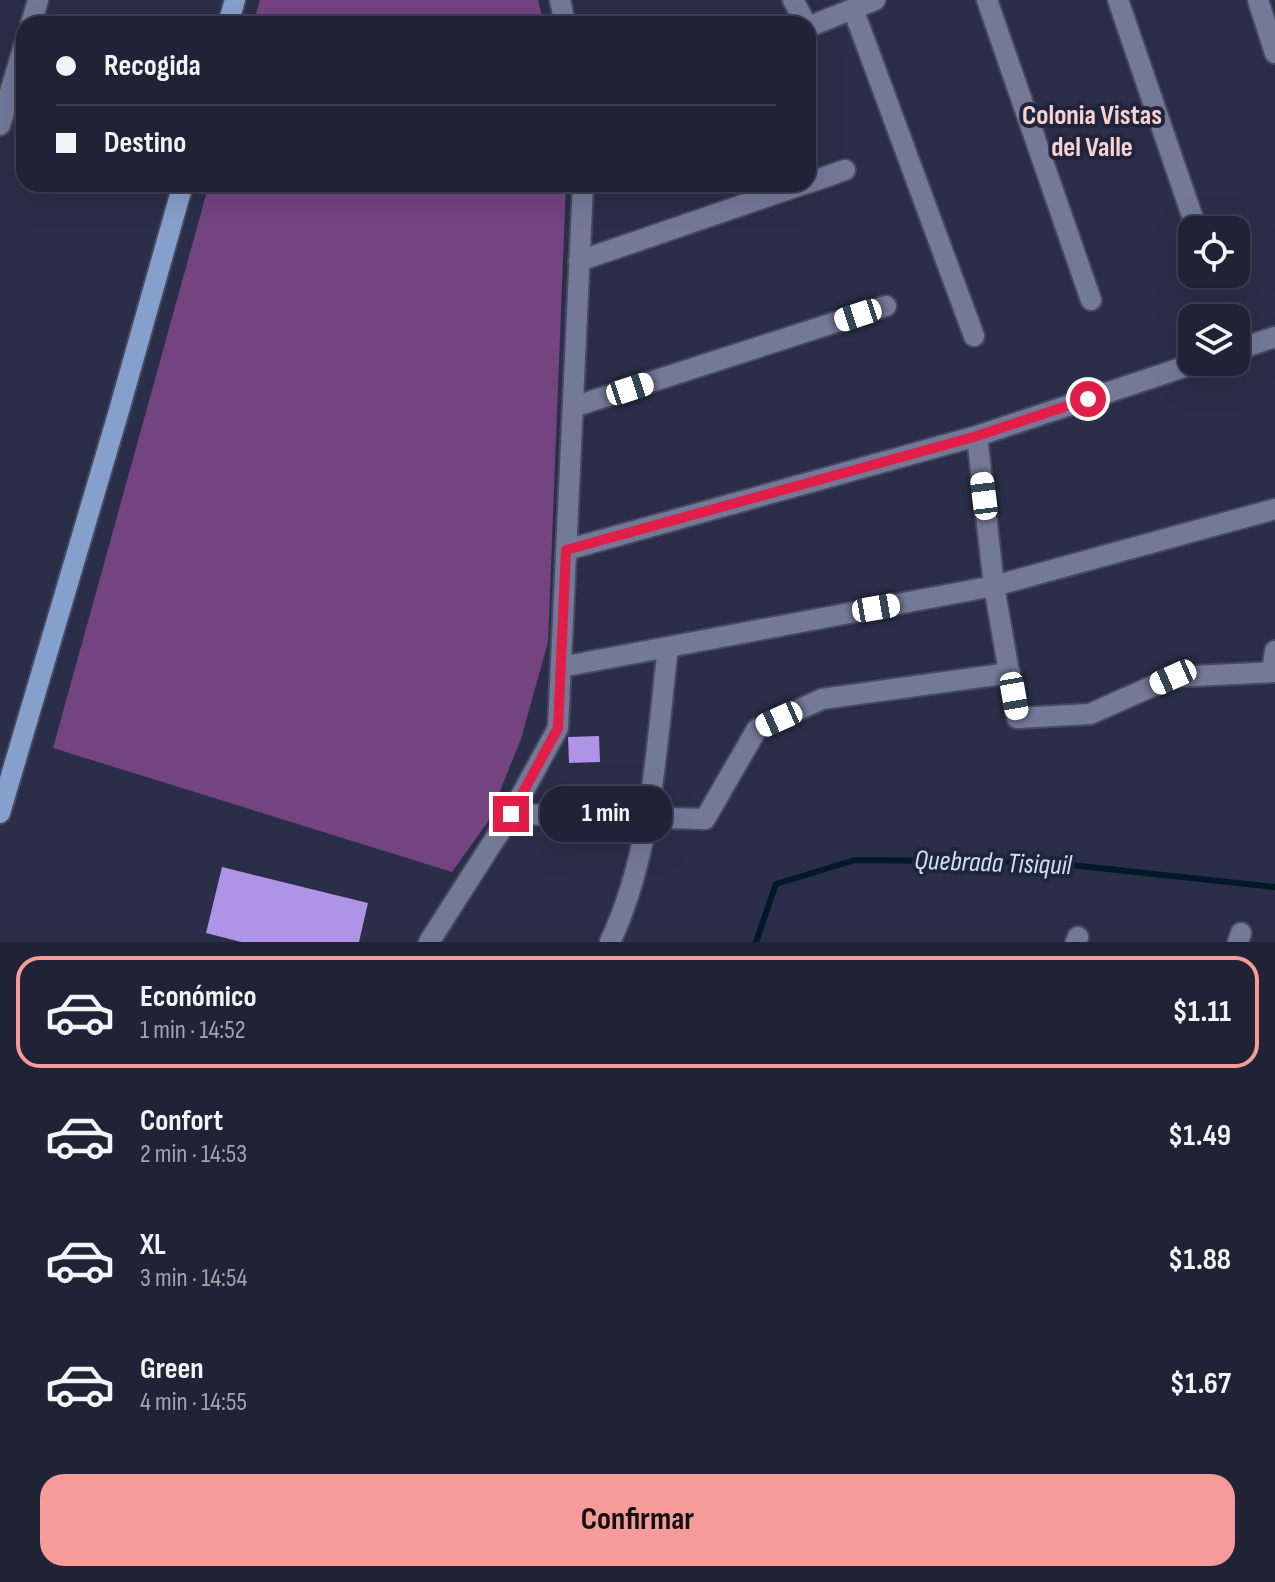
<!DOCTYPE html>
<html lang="es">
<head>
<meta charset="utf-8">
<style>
  :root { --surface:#202236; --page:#2d2f42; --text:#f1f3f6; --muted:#a2a4ad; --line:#3d3f51; --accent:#f59b9a }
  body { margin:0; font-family:"Sofia Sans Condensed",sans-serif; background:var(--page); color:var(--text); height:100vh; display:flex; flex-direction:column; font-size:30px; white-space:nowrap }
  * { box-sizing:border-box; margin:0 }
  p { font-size:26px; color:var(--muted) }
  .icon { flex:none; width:44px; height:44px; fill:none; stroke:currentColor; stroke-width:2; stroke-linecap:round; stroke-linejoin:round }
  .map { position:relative; height:942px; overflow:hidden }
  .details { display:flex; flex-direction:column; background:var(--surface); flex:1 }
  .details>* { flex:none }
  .guide { position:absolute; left:16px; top:16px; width:800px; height:176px; border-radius:24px; box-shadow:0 8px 32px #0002,0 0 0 2px var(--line); display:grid; align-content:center; height:176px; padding:0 40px; background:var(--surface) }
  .buttons { position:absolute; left:1178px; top:216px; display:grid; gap:16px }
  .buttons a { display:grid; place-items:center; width:72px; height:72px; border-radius:16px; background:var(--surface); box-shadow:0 8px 32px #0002,0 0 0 2px var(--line); font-size:40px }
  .end { position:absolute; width:36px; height:36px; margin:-18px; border:10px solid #e11d48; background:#fff; box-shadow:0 0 0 4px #fff }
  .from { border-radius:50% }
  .bubble { position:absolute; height:56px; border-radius:24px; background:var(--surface); box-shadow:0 8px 32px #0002,0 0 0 2px var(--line); font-size:26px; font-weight:700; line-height:56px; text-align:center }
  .car { position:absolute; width:24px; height:48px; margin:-24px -12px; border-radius:10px; box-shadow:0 0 6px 2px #0007; background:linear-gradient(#fff 24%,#345 0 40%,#fff 0 76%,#345 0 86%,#fff 0) }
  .guide b { display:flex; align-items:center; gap:28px; height:76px; font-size:30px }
  .guide b+b { border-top:2px solid var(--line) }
  .guide i { width:20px; height:20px; background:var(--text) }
  ul { padding:14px 0 0; list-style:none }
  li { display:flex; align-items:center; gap:24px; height:112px; margin:0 16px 12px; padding:0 24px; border:4px solid transparent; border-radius:24px }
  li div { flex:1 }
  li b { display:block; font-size:30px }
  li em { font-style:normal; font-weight:700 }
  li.selected { border-color:var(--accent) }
  li>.icon { width:72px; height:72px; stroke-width:1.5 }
  .cta { display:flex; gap:16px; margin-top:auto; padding:16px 40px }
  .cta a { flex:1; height:92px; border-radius:24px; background:var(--accent); color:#111; font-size:32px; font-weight:700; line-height:92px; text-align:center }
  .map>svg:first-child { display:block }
</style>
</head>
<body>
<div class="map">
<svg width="1275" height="942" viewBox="0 0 1275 942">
  <rect width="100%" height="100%" fill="#2a2e48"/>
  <path fill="#744481" d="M260,0h278l6,24h-291z
    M209,184h357l-18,458 -27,97 -34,84 -35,49 -399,-124z"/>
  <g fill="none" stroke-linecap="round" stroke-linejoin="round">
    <path stroke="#001828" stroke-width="6" d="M756,942l20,-58 79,-24 188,2 232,25"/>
  </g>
  <path fill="#ae93e6" d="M599,736l1,26 -31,1 -1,-26z
    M222,867l146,36 -9,39h-118l-35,-9z"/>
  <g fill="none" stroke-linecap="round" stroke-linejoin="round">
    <g stroke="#474a60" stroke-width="24">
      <path id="minor" d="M560,0l5,24
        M793,0l13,24
        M987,0l104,300
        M1118,0l79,230
        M1258,0l17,53
        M853,9l121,327
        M31,24l7,-24
        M808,27l67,-27
        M0,125l24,-79
        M808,183l37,-13
        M579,261l225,-77
        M1236,350l39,-13
        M573,407l313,-101
        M977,436l17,150 23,132 73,-4 83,-37 102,-5
        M566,550l411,-114 222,-74
        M561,667l433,-81 281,-77
        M1272,672l3,-21
        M511,814l194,5 52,-90 65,-30 188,-26
        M429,942l82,-128 47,-86 25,-544
        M610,942c43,-92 46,-195 58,-295
        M1076,942l2,-5
        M1238,942l3,-9"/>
    </g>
    <g stroke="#474a60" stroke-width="24">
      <path id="major" d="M228,24l7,-24
        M0,813l118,-399 65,-230"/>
    </g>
    <use href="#minor" stroke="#747998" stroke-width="20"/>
    <use href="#major" stroke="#86a0cd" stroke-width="20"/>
  </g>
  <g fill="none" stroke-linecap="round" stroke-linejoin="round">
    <path stroke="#e11d48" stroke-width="10" d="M511,814l47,-86 8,-178 411,-114 111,-37"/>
  </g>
  <g text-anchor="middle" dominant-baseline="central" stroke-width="8" stroke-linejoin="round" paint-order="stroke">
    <g font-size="28" font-weight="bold" fill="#f6d3d1" stroke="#21243d">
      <text x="1092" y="115">Colonia Vistas<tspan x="1092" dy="32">del Valle</tspan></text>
    </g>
    <g font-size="28" font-style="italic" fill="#cce2f0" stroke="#21243d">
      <text transform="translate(993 863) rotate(2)">Quebrada Tisiquil</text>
    </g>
  </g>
</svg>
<div class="buttons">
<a><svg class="icon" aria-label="locate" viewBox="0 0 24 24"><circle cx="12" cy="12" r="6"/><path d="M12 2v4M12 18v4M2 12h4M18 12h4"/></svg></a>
<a><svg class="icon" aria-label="layers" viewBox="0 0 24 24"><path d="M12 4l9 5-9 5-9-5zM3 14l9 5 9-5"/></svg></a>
</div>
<i class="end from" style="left:1088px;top:399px"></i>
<i class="end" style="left:511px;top:814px"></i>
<div class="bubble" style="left:540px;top:786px;width:132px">1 min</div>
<i class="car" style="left:858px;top:315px;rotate:252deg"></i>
<i class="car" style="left:630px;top:389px;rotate:72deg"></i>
<i class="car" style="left:984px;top:496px;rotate:353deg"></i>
<i class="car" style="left:876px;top:608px;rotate:80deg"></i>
<i class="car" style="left:1173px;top:677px;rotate:246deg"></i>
<i class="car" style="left:1014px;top:696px;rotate:170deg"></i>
<i class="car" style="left:779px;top:719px;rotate:246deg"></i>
<div class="guide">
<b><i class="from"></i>Recogida</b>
<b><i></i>Destino</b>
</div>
</div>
<section class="details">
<ul>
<li class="selected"><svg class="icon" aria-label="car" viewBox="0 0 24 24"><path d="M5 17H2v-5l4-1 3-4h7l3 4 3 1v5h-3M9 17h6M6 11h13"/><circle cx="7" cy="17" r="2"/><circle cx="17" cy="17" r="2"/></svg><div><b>Económico</b><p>1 min · 14:52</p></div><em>$1.11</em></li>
<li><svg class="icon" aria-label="car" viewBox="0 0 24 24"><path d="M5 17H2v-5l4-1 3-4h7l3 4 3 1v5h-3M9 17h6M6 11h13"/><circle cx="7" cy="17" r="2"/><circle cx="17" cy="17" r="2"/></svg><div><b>Confort</b><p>2 min · 14:53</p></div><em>$1.49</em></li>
<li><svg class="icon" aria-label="car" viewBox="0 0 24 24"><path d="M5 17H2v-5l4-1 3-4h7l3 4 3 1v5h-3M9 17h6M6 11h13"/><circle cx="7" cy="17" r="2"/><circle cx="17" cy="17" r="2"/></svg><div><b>XL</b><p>3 min · 14:54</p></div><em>$1.88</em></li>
<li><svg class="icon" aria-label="car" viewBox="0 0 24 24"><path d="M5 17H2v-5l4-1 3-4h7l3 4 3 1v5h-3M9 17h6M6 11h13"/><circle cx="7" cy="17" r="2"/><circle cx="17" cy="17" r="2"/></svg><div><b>Green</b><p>4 min · 14:55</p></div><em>$1.67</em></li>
</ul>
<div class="cta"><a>Confirmar</a></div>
</section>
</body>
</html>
